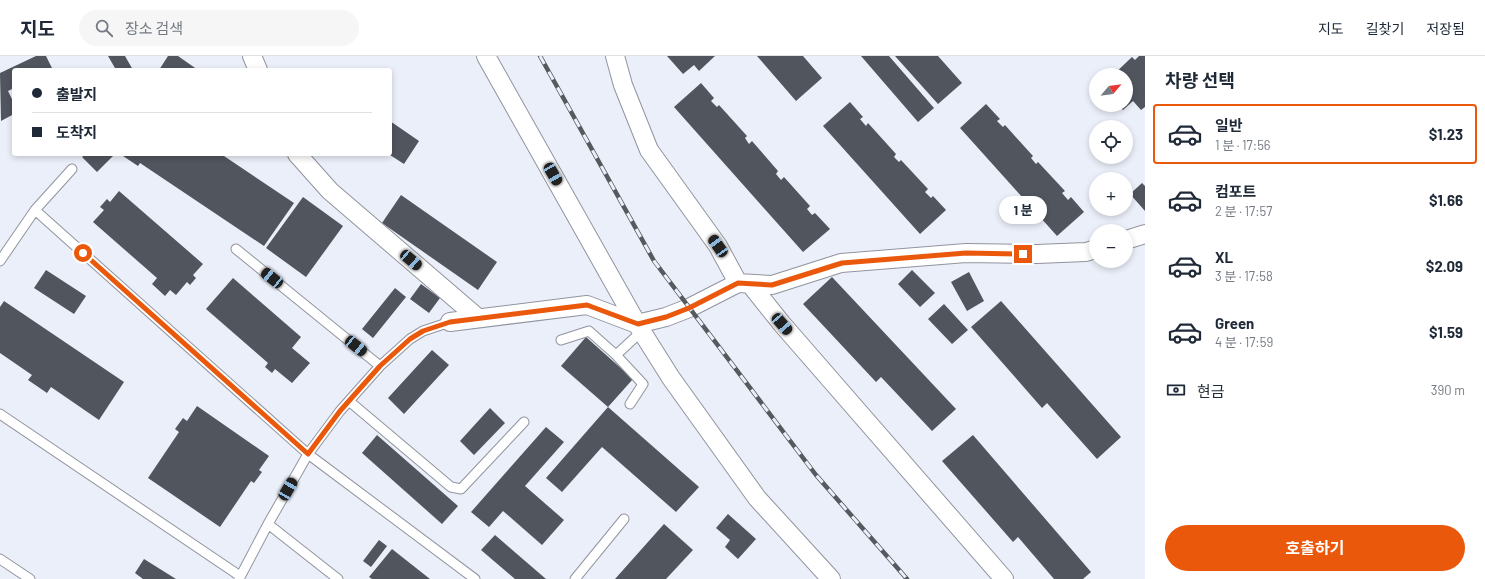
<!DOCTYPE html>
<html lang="ko">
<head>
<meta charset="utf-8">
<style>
  :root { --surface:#fff; --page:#f6f6f7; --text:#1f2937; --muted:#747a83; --line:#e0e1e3; --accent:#ea580c }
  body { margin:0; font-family:Barlow,"Noto Sans KR",sans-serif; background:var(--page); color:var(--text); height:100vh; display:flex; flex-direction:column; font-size:15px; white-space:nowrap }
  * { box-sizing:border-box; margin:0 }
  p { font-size:13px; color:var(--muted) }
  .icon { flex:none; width:22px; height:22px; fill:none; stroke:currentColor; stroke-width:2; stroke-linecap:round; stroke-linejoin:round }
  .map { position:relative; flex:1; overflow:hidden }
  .side { display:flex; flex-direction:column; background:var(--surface); width:340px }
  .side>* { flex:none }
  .top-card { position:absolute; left:12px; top:12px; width:380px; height:88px; border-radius:4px; box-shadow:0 2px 6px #0003; display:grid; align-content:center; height:88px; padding:0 20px; background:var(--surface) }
  .needle { width:26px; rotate:61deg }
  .tools { position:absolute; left:1089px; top:12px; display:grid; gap:8px }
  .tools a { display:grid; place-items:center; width:44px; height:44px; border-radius:50%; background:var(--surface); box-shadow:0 2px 6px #0003; font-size:20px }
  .end { position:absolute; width:18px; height:18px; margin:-9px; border:5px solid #ea580c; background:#fff; box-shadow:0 0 0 2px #fff }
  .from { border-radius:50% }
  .bubble { position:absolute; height:28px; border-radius:14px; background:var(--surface); box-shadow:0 2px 6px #0003; font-size:13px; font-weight:700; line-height:28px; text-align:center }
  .car { position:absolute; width:12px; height:24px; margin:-12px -6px; border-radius:5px; box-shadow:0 0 3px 1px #0007; background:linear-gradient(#222 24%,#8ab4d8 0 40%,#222 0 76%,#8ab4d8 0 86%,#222 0) }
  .top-card b { display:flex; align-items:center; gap:14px; height:38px; font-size:15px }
  .top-card b+b { border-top:1px solid var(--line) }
  .top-card i { width:10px; height:10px; background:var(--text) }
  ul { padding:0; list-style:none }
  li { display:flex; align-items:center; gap:12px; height:60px; margin:0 8px 6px; padding:0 12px; border:2px solid transparent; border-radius:4px }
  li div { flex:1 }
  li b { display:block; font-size:15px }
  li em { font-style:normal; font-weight:700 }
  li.current { border-color:var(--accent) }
  li>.icon { width:36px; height:36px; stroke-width:1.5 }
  h2 { padding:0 20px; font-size:18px; line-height:48px }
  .pay { display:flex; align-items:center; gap:10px; height:44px; padding:0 20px; font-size:15px }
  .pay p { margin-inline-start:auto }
  .cta { display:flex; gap:8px; margin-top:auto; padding:8px 20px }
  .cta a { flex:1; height:46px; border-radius:24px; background:var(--accent); color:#fff; font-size:16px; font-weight:700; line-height:46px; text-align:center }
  header { display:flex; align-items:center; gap:24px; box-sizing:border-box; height:56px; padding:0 20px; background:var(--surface); border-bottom:1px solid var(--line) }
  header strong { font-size:19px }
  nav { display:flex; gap:22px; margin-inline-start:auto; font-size:14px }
  .search { width:280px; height:36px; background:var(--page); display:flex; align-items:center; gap:10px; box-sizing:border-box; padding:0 14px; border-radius:22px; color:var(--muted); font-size:15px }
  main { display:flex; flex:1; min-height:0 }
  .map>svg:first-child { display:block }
</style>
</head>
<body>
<header>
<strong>지도</strong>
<div class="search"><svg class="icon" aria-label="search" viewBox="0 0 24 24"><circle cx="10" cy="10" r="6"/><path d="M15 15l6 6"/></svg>장소 검색</div>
<nav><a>지도</a><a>길찾기</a><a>저장됨</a></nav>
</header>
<main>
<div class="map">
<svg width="1145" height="523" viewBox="0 0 1145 523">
  <rect width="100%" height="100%" fill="#ebeff9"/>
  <path fill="#51555d" d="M36,0h10l7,14h-39v18l-6,3 6,12v11l-13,7 -1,-48z
    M108,0h17l8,14h-20l2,-2z
    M168,0h10l20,14h-39z
    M667,0h48l-16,15 -5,-6 -11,9z
    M757,0h46l19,22 -26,23z
    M861,0h28l45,52 -16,14z
    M895,0h43l24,27 -24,21z
    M1139,0h6v51l-4,3 -8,-9 -10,9 -5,-5h8v-30h-13l19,-18 3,3z
    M701,27l13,15 -3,3 6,6 2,-2 28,31 -2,2 4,6 3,-3 26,30 -2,3 5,6 3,-3 26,29 -3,3 5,6 3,-2 15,16 -27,23 -129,-145z
    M850,46l13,15 -3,2 6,7 2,-3 28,31 -2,3 5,5 2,-2 27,29 -3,3 6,6 2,-2 13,14 -26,24 -97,-108z
    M986,48l14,15 -3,2 6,6 2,-2 28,31 -2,2 5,6 2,-2 27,29 -3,2 6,7 3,-3 13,15 -27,24 -97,-108z
    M390,65l29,20 -15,23 -14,-9z
    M86,98h24l3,2 -16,16 -15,-15z
    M120,98h101l73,49 -30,43 -124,-83 -2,3z
    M1142,127l3,3v25l-15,-17z
    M119,135l84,73 -10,11 3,3 -6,7 -3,-3 -11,13 -6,-5 -5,6 -13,-12 5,-6 -64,-56 11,-12 -4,-3 7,-8 3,3z
    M401,139l96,67 -19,28 -96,-67z
    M303,141l40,29 -37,51 -40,-29z
    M46,214l40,26 -12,18 -40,-26z
    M912,214l23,23 -15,14 -22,-23z
    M969,216l15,29 -17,10 -16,-29z
    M832,221l124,132 -24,22 -51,-54 -5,5 -73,-78z
    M233,222l68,59 -9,11 18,15 -18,20 -17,-14 -3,4 -7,-6 3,-4 -62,-54z
    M421,228l19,14 -11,15 -19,-14z
    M395,232l11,9 -33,41 -11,-9z
    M4,245l120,81 -25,38 -48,-33 -4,6 -19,-13 4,-5 -32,-22v-46z
    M1001,245l120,136 -24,22 -50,-56 -5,5 -71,-81z
    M944,248l24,26 -16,14 -24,-25z
    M586,281l47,42 -25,28 -47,-41z
    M432,294l17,15 -45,49 -16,-16z
    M197,350l72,50 -10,14 3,2 -8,11 -3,-2 -31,46 -72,-49 31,-46 -4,-3 8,-11 4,3z
    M608,351l91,80 -23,25 -74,-65 -40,45 -16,-14z
    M490,352l15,15 -31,32 -14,-14z
    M546,371l18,15 -39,44 39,34 -22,25 -39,-34 -14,16 -18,-15z
    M377,379l81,71 -16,18 -80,-71z
    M973,379l118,137 -8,7h-29l-36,-42 -5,5 -71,-81z
    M728,458l28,25 -18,20 -13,-12 5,-7 -14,-12z
    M664,468l29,26 -27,29h-51z
    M495,479l51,44h-31l-34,-29z
    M379,484l8,6 -16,21 -8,-6z
    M392,493l38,30h-58l-3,-2z
    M144,503l32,20h-33l-8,-6z"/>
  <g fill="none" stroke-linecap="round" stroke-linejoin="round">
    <g stroke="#91949e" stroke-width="11">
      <path id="service" d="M35,154l273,244 167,125
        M236,193l144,117
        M0,205l35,-51 37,-41
        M561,284l28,-9 27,24 27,29 -13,20
        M616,299l26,-24
        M349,345l102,86 10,2 63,-67
        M0,358l240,162
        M268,468l70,55
        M0,503l30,20
        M239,523l29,-55 40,-70 32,-43 40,-45 30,-27 13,-8 27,-9
        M575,523l49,-60"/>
    </g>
    <g stroke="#91949e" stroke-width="20">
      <path id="minor" d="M252,0l6,14
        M486,0l151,268 34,54 86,120 74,81
        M615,0l8,29 26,65 69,96 20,37
        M297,98l33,37 148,127
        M1126,184l19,-6
        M750,228l32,40 222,255
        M450,266l137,-17 50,19 29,-7 23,-9 49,-25 34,2 69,-22 125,-10 71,1 49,-2 10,-3"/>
    </g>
    <use href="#service" stroke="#fff" stroke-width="9"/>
    <use href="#minor" stroke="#fff" stroke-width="18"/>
    <g stroke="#56595d" stroke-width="4.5">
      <path id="rail" d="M540,0l114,205 162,214 91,104"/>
    </g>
    <use href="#rail" stroke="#ebeff9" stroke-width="3" stroke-dasharray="9" stroke-linecap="butt"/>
  </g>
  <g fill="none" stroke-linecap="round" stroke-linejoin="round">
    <path stroke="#ea580c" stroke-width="5" d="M83,197l225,201 32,-43 40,-45 30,-27 13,-8 27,-9 137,-17 51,19 28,-7 23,-9 49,-25 34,2 70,-22 124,-10 57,1"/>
  </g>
</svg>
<div class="tools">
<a><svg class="needle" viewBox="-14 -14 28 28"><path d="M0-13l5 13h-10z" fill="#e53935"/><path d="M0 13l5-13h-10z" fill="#747a83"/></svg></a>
<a><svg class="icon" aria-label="locate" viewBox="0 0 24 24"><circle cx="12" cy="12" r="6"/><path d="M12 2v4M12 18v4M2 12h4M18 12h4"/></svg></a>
<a>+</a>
<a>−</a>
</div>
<i class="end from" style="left:83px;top:197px"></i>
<i class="end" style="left:1023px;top:198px"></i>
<div class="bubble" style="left:999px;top:140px;width:48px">1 분</div>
<i class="car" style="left:553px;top:118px;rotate:150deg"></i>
<i class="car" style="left:718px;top:190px;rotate:325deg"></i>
<i class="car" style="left:411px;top:204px;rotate:131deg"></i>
<i class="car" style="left:272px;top:222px;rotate:309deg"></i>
<i class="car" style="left:782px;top:268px;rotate:139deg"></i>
<i class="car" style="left:356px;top:290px;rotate:129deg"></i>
<i class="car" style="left:288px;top:433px;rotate:30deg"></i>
<div class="top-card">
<b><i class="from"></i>출발지</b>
<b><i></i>도착지</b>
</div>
</div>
<section class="side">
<h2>차량 선택</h2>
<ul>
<li class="current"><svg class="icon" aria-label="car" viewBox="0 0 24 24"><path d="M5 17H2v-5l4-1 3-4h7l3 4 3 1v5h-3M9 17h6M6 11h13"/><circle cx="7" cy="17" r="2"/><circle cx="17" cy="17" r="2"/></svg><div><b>일반</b><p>1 분 · 17:56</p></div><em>$1.23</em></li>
<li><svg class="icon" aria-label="car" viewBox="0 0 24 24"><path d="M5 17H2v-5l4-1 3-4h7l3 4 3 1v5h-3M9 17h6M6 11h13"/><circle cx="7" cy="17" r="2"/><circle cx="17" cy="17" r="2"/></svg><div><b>컴포트</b><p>2 분 · 17:57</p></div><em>$1.66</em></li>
<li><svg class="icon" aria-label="car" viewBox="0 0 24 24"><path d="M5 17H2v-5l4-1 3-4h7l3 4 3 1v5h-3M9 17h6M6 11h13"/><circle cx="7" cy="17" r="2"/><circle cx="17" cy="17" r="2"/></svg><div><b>XL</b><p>3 분 · 17:58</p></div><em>$2.09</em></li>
<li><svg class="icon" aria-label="car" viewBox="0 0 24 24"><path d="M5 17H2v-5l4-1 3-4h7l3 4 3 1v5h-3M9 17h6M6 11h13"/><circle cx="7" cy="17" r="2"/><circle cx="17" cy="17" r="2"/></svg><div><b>Green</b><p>4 분 · 17:59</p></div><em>$1.59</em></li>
</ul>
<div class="pay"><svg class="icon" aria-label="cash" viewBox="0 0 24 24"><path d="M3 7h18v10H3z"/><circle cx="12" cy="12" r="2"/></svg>현금<p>390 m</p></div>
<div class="cta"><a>호출하기</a></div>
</section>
</main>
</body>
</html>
